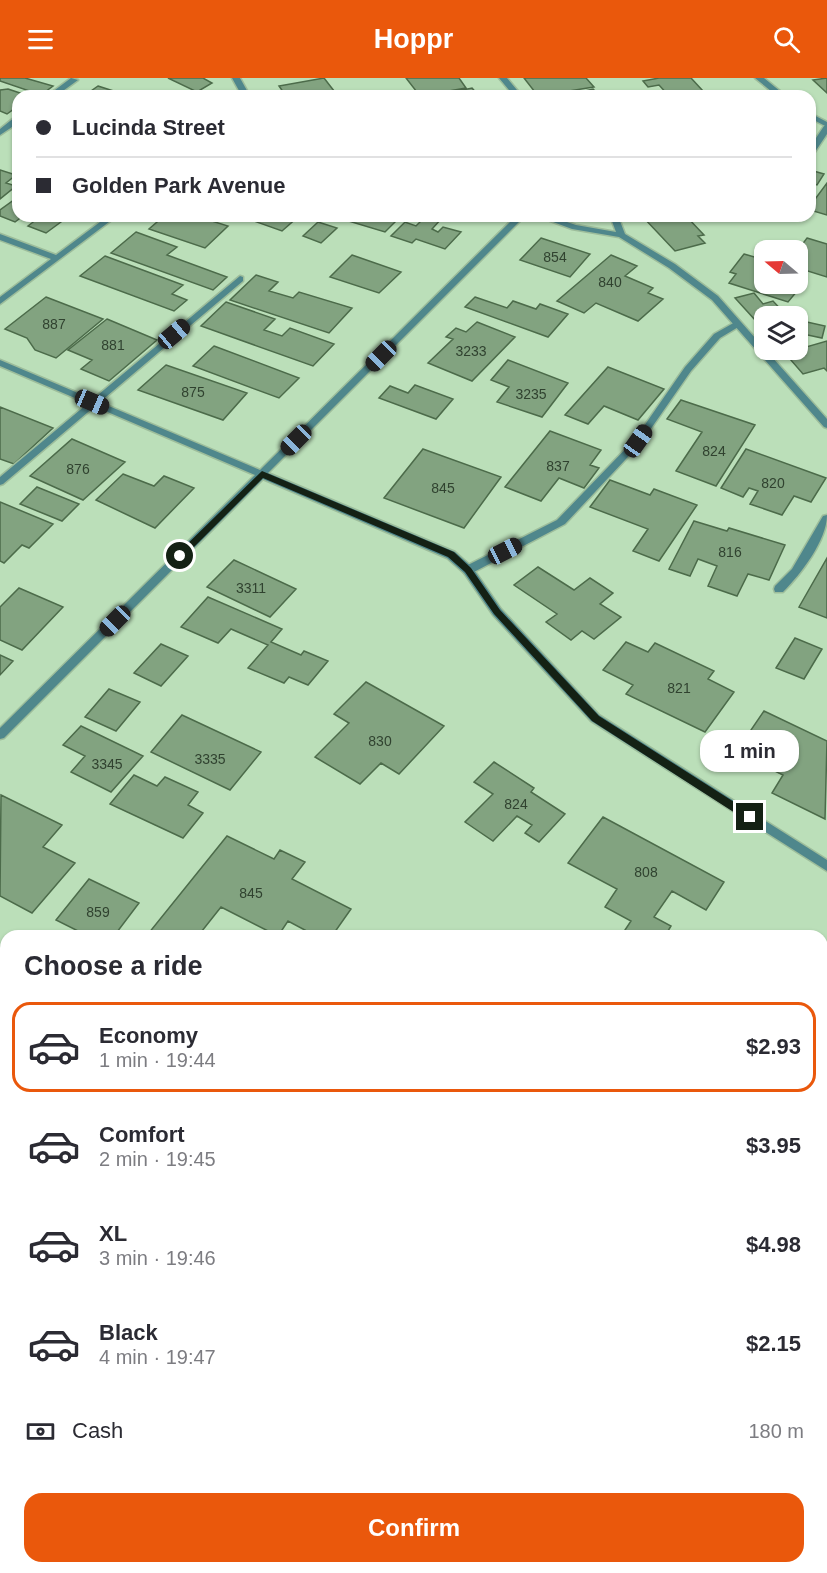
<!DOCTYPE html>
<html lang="en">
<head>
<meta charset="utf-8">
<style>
  :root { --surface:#fff; --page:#f2f2f3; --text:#2b2b33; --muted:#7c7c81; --line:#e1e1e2; --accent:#ea580c }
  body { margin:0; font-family:Helvetica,sans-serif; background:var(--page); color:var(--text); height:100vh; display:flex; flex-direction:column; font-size:22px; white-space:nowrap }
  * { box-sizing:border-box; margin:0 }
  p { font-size:20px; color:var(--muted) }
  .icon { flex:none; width:33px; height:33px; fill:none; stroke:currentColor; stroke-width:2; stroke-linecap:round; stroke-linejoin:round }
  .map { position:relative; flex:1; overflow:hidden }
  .side { position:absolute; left:0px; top:852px; width:828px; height:644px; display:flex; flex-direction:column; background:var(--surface); border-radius:18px 18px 0 0; box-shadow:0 2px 4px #0004 }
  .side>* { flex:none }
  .guide { position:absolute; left:12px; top:12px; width:804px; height:132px; border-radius:18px; box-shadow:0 2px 4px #0004; display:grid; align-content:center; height:132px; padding:0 24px; background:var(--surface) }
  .needle { width:39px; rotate:289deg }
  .fabs { position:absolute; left:754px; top:162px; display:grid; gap:12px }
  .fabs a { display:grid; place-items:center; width:54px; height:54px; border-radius:12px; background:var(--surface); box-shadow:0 2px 4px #0004; font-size:30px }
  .end { position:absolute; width:27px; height:27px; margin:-14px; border:8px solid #142114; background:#fff; box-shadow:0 0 0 3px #fff }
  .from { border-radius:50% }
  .bubble { position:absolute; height:42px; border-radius:18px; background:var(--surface); box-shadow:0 2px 4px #0004; font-size:20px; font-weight:700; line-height:42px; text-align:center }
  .car { position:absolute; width:18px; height:36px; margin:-18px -9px; border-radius:8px; box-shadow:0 0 4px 2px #0007; background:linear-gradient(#222 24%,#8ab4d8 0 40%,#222 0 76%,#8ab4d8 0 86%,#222 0) }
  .guide b { display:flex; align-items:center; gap:21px; height:57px; font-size:22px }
  .guide b+b { border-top:2px solid var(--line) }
  .guide i { width:15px; height:15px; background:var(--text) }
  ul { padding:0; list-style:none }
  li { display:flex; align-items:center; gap:18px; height:90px; margin:0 12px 9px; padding:0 12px; border:3px solid transparent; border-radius:18px }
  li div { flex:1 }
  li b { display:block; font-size:22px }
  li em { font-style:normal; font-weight:700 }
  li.selected { border-color:var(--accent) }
  li>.icon { width:54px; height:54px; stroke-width:1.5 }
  h2 { padding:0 24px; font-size:27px; line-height:72px }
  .pay { display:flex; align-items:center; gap:15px; height:66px; padding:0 24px; font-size:22px }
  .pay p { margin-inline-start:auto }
  .action { display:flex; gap:12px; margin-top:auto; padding:12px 24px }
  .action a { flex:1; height:69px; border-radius:18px; background:var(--accent); color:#fff; font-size:24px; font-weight:700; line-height:69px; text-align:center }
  header { display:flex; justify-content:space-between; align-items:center; height:78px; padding:0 24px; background:var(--accent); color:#fff; font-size:27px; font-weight:700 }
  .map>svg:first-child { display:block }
</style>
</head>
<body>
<header><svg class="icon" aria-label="menu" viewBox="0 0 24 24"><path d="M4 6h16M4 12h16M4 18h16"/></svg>Hoppr<svg class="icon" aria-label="search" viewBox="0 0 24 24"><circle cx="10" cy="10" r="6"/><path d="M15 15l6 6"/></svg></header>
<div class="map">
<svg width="827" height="1495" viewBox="0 0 827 1495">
  <rect width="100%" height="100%" fill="#bbdfb9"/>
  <path fill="#82a380" stroke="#4c6b4a" stroke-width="1.5" d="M0,0h25l28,8 -12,9 -41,-14z
    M168,0h35l9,5 -15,9z
    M324,0l14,18h-52l-7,-10z
    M406,0h53l7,10 -46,8z
    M524,0h62l8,9 -56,9z
    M659,0h32l12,13 -34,5 -10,-11 -11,2 -5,-6z
    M827,0v15l-14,-13z
    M98,8l28,9 -42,1z
    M472,10l7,8h-44z
    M8,11l21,7h-11v10l-11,8 -7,-3v-21z
    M593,11l7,7h-36z
    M0,92l16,5 -10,8 10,3 -16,13z
    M810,92l14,4 -7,11 -7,-2z
    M827,105v32l-17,-5v-4z
    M18,119v19h5l-8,6 -15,-6v-6z
    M31,138h38l-23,17 -18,-7 9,-7z
    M164,138h32l32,10 -23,22 -56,-19z
    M240,138l39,1 20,-1 -17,15z
    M332,138h69l-16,16z
    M426,138l16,2 -10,11 6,3 5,-5 18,5 -16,17 -29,-10 -4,4 -21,-7 14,-14 11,4z
    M642,138h44l18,19 -6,1 7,7 -30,8z
    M318,144l19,6 -16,15 -18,-7z
    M136,154l41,15 -10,8 60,22 -14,13 -102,-37z
    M541,160l49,16 -20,23 -50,-17z
    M807,160l20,6v33l-29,-9v-18z
    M744,176l21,6v24h21l-2,2 14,4 -10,12 -59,-19 7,-9 -6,-2z
    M352,177l49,17 -22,21 -49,-16z
    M611,177l26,11 -12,10 28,12 -5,5 15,6 -25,22 -42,-18 -12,10 -27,-12z
    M105,178l78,29 -11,9 15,6 -13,11 -94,-35z
    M256,197l22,7 -9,9 24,7 6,-6 53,16 -23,25 -99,-33z
    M754,215l9,11 10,-3 14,15h-22l-9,5 -21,-23z
    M46,219l57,22 -47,39 -21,-8 -8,-12 -22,-9z
    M475,219l32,11 6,-7 23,8 4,-5 28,10 -20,23 -83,-30z
    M226,224l49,17 -11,11 18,6 8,-8 44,16 -21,22 -112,-40z
    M107,241l50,21 -48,41 -28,-12 11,-9 -24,-10z
    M798,242l27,6 -3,12 -24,-5z
    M477,244l38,15 -43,44 -44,-18 25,-24 -7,-2 10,-9 10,4z
    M827,263v30l-3,-3 -21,6 -13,-15 15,-4 -6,-6z
    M214,268l85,32 -20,20 -86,-32z
    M508,282l60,23 -26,34 -45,-15 12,-15 -18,-7z
    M166,287l81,28 -24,27 -85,-30z
    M608,289l56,22 -26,31 -34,-14 -16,18 -23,-9z
    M415,307l38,14 -17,20 -57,-21 11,-12 18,7z
    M681,322l74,25 -39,61 -40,-15 26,-39 -35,-13z
    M0,329l53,21 -39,36 -14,-5z
    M550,353l51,19 -11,15 9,3 -15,20 -25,-10 -18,23 -36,-14z
    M72,361l53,23 -42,38 -53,-24z
    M423,371l78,28 -37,51 -80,-30z
    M746,371l80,29 -15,24 -17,-6 -12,19 -32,-11 8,-13 -9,-3 -6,9 -22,-9z
    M123,396l31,12 10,-10 30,12 -39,40 -59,-28z
    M610,402l40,15 4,-6 43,16 -38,56 -26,-10 15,-22 -58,-22z
    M37,409l42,17 -17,17 -42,-17z
    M0,424l53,22 -24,24 -7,-3 -18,18 -4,-2z
    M694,443l33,10 2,-3 56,17 -16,35 -21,-6 -11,22 -29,-10 9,-20 -19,-7 -8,17 -21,-7z
    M827,480v60l-28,-11z
    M234,482l62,29 -26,28 -63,-30z
    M538,489l36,23 16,-12 23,15 -13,11 21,13 -27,22 -12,-8 -11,9 -25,-18 11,-8 -43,-29z
    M19,510l44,19 -41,43 -22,-10v-33z
    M208,519l74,32 -11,13 30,13 3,-4 24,10 -20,24 -19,-8 -5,6 -36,-15 20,-23 -37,-16 -13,14 -37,-16z
    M795,560l27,11 -18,30 -28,-11z
    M626,564l22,10 7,-9 59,28 -6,8 26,13 -29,40 -79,-38 7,-9 -30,-15z
    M161,566l27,12 -27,30 -27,-13z
    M0,577l13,6 -13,14z
    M366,604l78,44 -45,48 -18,-11 -21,21 -45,-27 34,-34 -15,-9z
    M109,611l31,13 -24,29 -31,-14z
    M764,633l63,30 -2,78 -53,-26 11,-18 -47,-23z
    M182,637l79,37 -31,38 -79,-38z
    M81,648l62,30 -32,36 -40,-20 14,-16 -22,-11z
    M494,684l40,26 -3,4 34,22 -26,28 -14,-9 7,-8 -15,-9 -24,25 -28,-19 28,-28 -19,-12z
    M134,697l23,11 8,-9 33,15 -10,13 15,8 -20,25 -73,-34z
    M1,717l61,30 -19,22 32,16 -43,50 -32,-17z
    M603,739l121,65 -18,28 -34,-19 -18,26 17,9 -6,10h-36l-6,-3 8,-12 -26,-14 12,-18 -49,-26z
    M227,758l47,23 6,-9 25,12 -13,17 59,30 -19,27h-16l-28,-15 -10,15 -57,-29 -23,29 -50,-2z
    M89,801l50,24 -25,33h-26l-32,-16z
    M822,955l5,4v69l-5,-1z
    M0,1031l6,4v60l-6,8z
    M0,1306l6,4v95l-6,-4z
    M822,1370l5,3v18l-5,10 5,3v91h-30l-8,-5h33z
    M110,1490h138l-3,5h-127z
    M455,1490h52l3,5h-66z"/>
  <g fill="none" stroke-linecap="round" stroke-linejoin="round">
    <g stroke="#9dbd9b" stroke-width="3">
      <path id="service" d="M71,0l7,2 -22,16h-9z
        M15,39h3v6l-18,12v-6z
        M240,198l3,1v4l-240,203 -3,1v-8z
        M737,243l3,1v4l-20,12 -29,33 -50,72 -76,81 -93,49h-8l-1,-3 1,-3 93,-47 78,-81 50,-72 29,-33z
        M827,437c0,25 -26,59 -44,77h-8l-1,-3 1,-3 17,-17 31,-53z"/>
    </g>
    <g stroke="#9dbd9b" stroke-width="3">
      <path id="minor" d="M232,0h8l10,18h-8z
        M499,0h8l15,18h-8z
        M13,41h5v5l-5,-1z
        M824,48h3v8l-14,21h-3v-8z
        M108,138h9l-117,88v-7l51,-38 -51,-19v-6l56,21z
        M516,138h9l-257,257 187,79 17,15 29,42 98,106 228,145v11l-236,-150 -98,-106 -29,-42 -17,-15 -184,-79 -259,259 -4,1v-11l255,-253 -255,-109v-6l260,110z
        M537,138h12l27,9 40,7 -6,-16h8l7,18 50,30 43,32 109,123v9l-3,-1 -112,-127 -43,-32 -50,-31 -47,-8z
        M0,875l6,3v13l-6,-3z
        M6,950v16l-6,3v-16z
        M822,1076h5v14h-5z
        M0,1190l6,2v17l-6,-2z
        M627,1490h17l2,5h-17z"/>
    </g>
    <g stroke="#9dbd9b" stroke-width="3">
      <path id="tertiary" d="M755,0h9l22,18h-9z
        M810,35l17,9v5l-17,-9z"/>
    </g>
    <use href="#service" fill="#4f878c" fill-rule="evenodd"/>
    <use href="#minor" fill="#4f878c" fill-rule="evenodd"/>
    <use href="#tertiary" fill="#4f878c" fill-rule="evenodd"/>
  </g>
  <path fill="#142114" d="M262,393l192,81 17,16 29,42 99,106 154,98v6h-7l-154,-99 -98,-107 -29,-42 -17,-15 -185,-79 -80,80h-6v-4z"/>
  <g text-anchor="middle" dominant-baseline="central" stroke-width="5" stroke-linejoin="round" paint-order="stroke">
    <g font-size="14" fill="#30422f">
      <text x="555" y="179">854</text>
      <text x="610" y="204">840</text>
      <text x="54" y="246">887</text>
      <text x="113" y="267">881</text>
      <text x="471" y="273">3233</text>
      <text x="193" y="314">875</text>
      <text x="531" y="316">3235</text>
      <text x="714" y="373">824</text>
      <text x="558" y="388">837</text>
      <text x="78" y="391">876</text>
      <text x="773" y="405">820</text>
      <text x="443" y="410">845</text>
      <text x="730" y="474">816</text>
      <text x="251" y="510">3311</text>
      <text x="679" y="610">821</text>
      <text x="380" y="663">830</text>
      <text x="210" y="681">3335</text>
      <text x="107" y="686">3345</text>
      <text x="516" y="726">824</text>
      <text x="646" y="794">808</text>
      <text x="251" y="815">845</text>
      <text x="98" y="834">859</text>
    </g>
  </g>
</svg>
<div class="fabs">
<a><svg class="needle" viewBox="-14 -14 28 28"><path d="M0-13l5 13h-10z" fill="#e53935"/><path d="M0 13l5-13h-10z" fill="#7c7c81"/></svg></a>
<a><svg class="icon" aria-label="layers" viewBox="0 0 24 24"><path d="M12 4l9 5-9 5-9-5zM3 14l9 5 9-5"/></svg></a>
</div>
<i class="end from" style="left:180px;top:478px"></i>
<i class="end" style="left:750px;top:739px"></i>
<div class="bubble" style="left:700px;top:652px;width:99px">1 min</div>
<i class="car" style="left:174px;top:256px;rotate:50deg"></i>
<i class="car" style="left:381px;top:278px;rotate:225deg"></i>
<i class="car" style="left:92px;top:324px;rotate:113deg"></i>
<i class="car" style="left:296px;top:362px;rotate:225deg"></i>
<i class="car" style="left:638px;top:363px;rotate:35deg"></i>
<i class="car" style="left:505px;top:473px;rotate:63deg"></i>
<i class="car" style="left:115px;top:543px;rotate:225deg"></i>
<div class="guide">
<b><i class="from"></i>Lucinda Street</b>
<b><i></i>Golden Park Avenue</b>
</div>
<section class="side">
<h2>Choose a ride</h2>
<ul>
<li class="selected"><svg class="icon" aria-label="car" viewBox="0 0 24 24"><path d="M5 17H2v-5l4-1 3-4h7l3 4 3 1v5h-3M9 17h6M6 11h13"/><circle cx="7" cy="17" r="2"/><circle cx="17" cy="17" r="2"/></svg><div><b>Economy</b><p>1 min · 19:44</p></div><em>$2.93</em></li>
<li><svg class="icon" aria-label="car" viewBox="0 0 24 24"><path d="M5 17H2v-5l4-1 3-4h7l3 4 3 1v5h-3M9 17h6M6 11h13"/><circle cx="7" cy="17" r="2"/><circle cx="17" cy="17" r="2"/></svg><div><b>Comfort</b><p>2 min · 19:45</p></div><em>$3.95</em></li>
<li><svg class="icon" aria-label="car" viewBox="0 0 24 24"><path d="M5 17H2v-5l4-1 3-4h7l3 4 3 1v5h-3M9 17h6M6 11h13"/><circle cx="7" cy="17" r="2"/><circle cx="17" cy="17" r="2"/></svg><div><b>XL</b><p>3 min · 19:46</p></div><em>$4.98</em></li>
<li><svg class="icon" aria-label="car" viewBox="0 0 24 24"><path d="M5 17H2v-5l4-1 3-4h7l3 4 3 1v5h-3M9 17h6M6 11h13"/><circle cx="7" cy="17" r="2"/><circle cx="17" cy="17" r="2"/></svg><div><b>Black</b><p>4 min · 19:47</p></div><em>$2.15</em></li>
</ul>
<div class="pay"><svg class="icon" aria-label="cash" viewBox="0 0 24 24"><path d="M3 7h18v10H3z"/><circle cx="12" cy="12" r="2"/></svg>Cash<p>180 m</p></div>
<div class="action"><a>Confirm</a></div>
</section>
</div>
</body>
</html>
